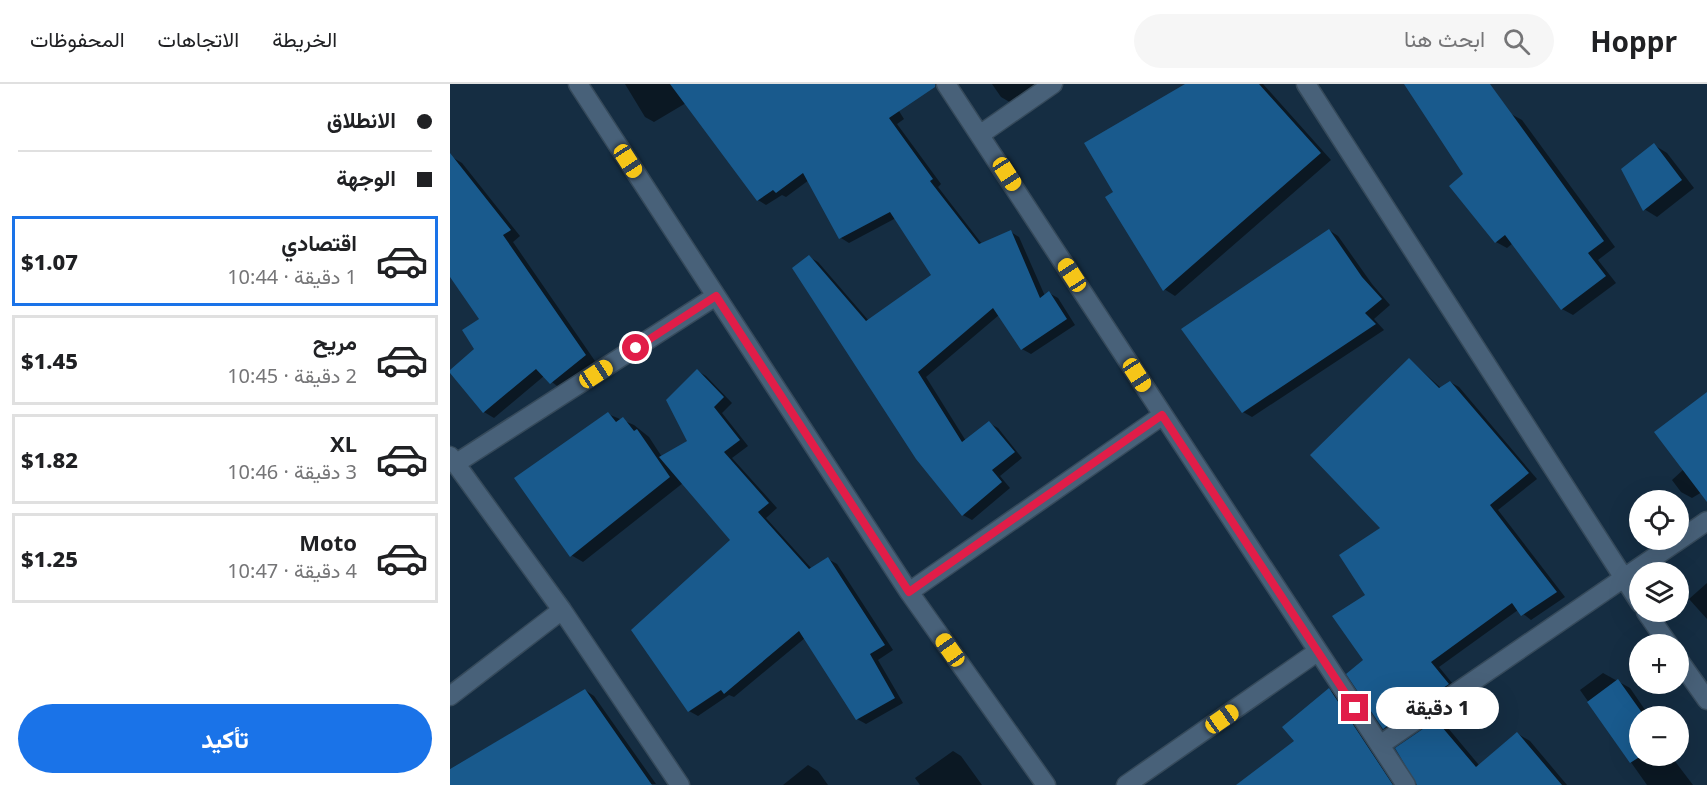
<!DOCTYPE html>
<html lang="ar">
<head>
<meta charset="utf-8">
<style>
  :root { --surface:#fff; --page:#f6f6f6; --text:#202124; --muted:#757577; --line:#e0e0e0; --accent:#1a73e8 }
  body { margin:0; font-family:"Noto Sans",Vazirmatn,sans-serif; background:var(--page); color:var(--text); direction:rtl; height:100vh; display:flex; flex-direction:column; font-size:22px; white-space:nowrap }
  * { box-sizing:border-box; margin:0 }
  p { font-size:20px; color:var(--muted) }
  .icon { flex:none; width:33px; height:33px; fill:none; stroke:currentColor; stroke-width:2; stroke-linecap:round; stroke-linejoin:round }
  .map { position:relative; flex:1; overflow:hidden; direction:ltr }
  .panel { display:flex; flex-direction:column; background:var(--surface); width:450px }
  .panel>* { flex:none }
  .hud { display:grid; align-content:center; height:132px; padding:0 18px; background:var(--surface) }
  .buttons { position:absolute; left:1179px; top:406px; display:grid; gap:12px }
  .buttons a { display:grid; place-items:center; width:60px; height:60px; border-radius:50%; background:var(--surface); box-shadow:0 6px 24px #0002; font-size:30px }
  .end { position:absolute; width:27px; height:27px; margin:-14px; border:8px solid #e11d48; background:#fff; box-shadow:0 0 0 3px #fff }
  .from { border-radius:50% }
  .bubble { position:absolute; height:42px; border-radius:21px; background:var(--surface); box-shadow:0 6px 24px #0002; font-size:20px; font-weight:800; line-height:42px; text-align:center; direction:rtl }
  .car { position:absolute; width:18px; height:36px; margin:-18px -9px; border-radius:8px; box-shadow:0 0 4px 2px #0007; background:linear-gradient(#f5c518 24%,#345 0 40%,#f5c518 0 76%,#345 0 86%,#f5c518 0) }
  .hud b { display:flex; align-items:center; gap:21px; height:57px; font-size:22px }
  .hud b+b { border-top:2px solid var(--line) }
  .hud i { width:15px; height:15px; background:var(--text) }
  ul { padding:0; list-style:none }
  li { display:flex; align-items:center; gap:18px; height:90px; margin:0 12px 9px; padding:0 6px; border:3px solid var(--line); border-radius:0px }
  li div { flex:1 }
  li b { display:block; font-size:22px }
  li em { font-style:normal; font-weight:800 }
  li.selected { border-color:var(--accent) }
  li>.icon { width:54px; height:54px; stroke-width:1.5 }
  .primary-button { display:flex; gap:12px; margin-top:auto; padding:12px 18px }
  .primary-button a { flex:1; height:69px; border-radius:36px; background:var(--accent); color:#fff; font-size:24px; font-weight:800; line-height:69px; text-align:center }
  header { display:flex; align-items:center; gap:36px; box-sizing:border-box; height:84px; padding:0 30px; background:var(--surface); border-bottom:2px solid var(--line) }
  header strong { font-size:28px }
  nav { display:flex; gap:33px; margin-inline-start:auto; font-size:21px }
  .search { width:420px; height:54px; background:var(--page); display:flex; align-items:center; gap:15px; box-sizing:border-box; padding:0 21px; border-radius:33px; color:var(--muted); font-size:22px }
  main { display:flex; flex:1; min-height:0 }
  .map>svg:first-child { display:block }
</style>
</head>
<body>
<header>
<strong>Hoppr</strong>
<div class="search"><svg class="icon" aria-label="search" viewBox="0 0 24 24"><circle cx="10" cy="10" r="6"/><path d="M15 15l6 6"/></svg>ابحث هنا</div>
<nav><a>الخريطة</a><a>الاتجاهات</a><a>المحفوظات</a></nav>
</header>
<main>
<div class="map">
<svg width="1257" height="701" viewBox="0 0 1257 701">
  <rect width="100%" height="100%" fill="#152d42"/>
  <path fill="#0007" d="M175,0h257l22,35 -7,5 44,60 -3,3 44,57 29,-12 8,5 26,59 4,-3 9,5 17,27 -44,29 -9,-5 -23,-34 -73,62 40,64 23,-18 9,5 24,30 -22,18 10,12 -38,32 -9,-5 -154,-258 9,5 51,59 64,-46 -37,-57 -47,25 -8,-5 -32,-58 -23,17 -4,-2 -16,10 -8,-5 -72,-97 -32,19 -9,-5z
    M542,0h47l-26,20 -12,-7z
    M737,0h76l68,76 -156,136 -11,-7 -49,-96z
    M956,0h81l24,30 11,6 93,127 -17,13 18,23 -43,32 -11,-6 -49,-66 -6,5 -11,-6 -31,-68z
    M1204,61l13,8 27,35 -37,29 -13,-8z
    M2,73l10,6 58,73 -7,6 82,119 -34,28 -17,-13 -50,42 -10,-6 -8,-62 5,-31 -31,-45z
    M879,146l9,6 34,48 18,21 -16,14 10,11 -132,87 -9,-5z
    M960,276l32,29 8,-7 9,5 78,92 -39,31 67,87 -34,23 -13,-10 -79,57 18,22 -64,44 -9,-5 -19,-67 2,-66 16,-67z
    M248,287l8,5 26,27 -10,10 26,33 -16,12 45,50 -11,10 46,51 16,-10 9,5 56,86 -15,10 25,43 -37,21 -9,-5 -52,-81 -71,59 -5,-2 -31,21 -9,-5 43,-171 -49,-57 -100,79 -12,-7 37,-141 26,11 15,12 13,20 27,-16z
    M1257,310v95l-15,9 -11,-6 -9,-12 12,-11z
    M1257,499v36l-18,-20z
    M1153,589l27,15 20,29h-10v39h31l22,29h-46l-67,-95z
    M135,606l9,6 62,88 -206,1v-16z
    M879,606l11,6 60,89h-162l58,-43z
    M987,638l11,6 46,55 -76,2z
    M1068,650l12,7 37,44h-67l-18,-21z
    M503,667l8,5 21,29h-62l-5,-7z
    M358,681l10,6 10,14h-45z"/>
  <path fill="#195a8d" d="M220,0h265v3l-46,31 44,61 -3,2 49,63 32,-14 29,68 9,-7 18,28 -46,31 -28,-42 -75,64 44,70 27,-21 26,31 -23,18 10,12 -40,34 -46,-57 -124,-191 17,-13 57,66 65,-46 -41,-63 -51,27 -36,-66 -27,20 -3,-3 -16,11z
    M735,0h74l62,69 -158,138 -58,-94 8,-5 -29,-49z
    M954,0h86l114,157 -16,12 18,23 -45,34 -56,-75 -10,8 -46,-57 14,-12z
    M1204,59l28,37 -39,31 -22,-42z
    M0,69l61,77 -8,5 83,120 -36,29 -14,-15 -53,44 -33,-40v-3l24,-21 -12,-19 17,-11 -29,-42z
    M879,145l33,48 20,22 -17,14 11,11 -134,89 -61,-84z
    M959,274l30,30 11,-7 79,92 -39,32 67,87 -36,24 -9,-13 -81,59 18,22 -66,45 -37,-55 17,-14 -31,-44 33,-21 -26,-40 41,-27 -70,-73z
    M247,285l27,28 -10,10 26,33 -16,12 45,51 -11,9 51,57 19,-12 57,88 -15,9 25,44 -39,22 -57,-89 -75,63 -3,-4 -33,22 -57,-82 99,-90 -71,-83 28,-16 -21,-41z
    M1257,308v110l-53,-70z
    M158,328l8,10 7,-5 11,14 3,-2 33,48 -100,80 -56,-79z
    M1168,595l27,38h-5l1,39 -11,7 -43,-61z
    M879,604l64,97h-157l58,-44 -12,-14z
    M135,605l67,96h-202v-16z
    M986,636l40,47 41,-35 45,53h-145l-22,-37z"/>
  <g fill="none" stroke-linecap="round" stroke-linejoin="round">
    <g stroke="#364a5b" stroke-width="21">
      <path id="minor" d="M128,0l331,508 137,193
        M496,0l460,701
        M856,0l334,519
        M531,50l72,-50
        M0,372l112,154 118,175
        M5,380l261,-168
        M459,508l254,-177
        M1196,528l23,33
        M1228,575l29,41
        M0,612l112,-86
        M930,661l327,-224
        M676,701l191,-133"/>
    </g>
    <use href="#minor" stroke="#486179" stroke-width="18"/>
  </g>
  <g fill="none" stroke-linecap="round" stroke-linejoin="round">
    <path stroke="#e11d48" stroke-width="8" d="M186,264l80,-52 193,296 253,-177 193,293"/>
  </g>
</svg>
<div class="buttons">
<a><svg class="icon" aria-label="locate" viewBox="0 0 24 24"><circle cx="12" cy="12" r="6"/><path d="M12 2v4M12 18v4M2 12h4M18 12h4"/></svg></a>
<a><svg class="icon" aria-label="layers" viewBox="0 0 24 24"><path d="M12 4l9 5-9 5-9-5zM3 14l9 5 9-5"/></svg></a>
<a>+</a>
<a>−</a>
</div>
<i class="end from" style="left:186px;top:264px"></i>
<i class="end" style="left:905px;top:624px"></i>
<div class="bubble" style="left:926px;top:603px;width:123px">1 دقيقة</div>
<i class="car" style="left:178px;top:77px;rotate:147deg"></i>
<i class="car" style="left:557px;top:90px;rotate:147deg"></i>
<i class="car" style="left:622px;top:191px;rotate:327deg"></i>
<i class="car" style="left:146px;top:290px;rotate:57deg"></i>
<i class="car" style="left:687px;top:291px;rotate:147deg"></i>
<i class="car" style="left:500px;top:566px;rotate:325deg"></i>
<i class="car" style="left:772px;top:635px;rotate:55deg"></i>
</div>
<section class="panel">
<div class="hud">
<b><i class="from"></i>الانطلاق</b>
<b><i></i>الوجهة</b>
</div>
<ul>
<li class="selected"><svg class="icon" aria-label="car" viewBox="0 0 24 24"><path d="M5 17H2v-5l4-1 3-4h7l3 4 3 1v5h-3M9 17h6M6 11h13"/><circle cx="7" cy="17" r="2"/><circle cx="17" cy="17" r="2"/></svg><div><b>اقتصادي</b><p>1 دقيقة · 10:44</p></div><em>$1.07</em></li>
<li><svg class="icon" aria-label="car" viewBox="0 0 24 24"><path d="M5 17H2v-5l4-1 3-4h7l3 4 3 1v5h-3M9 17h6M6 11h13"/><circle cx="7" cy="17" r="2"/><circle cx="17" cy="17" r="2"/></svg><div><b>مريح</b><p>2 دقيقة · 10:45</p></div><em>$1.45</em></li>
<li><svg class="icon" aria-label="car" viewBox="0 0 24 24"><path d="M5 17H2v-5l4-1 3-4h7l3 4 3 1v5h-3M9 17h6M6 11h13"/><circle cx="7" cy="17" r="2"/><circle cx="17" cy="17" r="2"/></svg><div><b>XL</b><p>3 دقيقة · 10:46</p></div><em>$1.82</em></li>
<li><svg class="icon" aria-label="car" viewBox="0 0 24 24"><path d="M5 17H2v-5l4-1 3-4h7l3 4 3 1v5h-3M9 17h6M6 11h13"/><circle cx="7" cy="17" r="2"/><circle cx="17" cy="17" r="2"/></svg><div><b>Moto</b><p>4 دقيقة · 10:47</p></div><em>$1.25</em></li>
</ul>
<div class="primary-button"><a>تأكيد</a></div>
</section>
</main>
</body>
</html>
